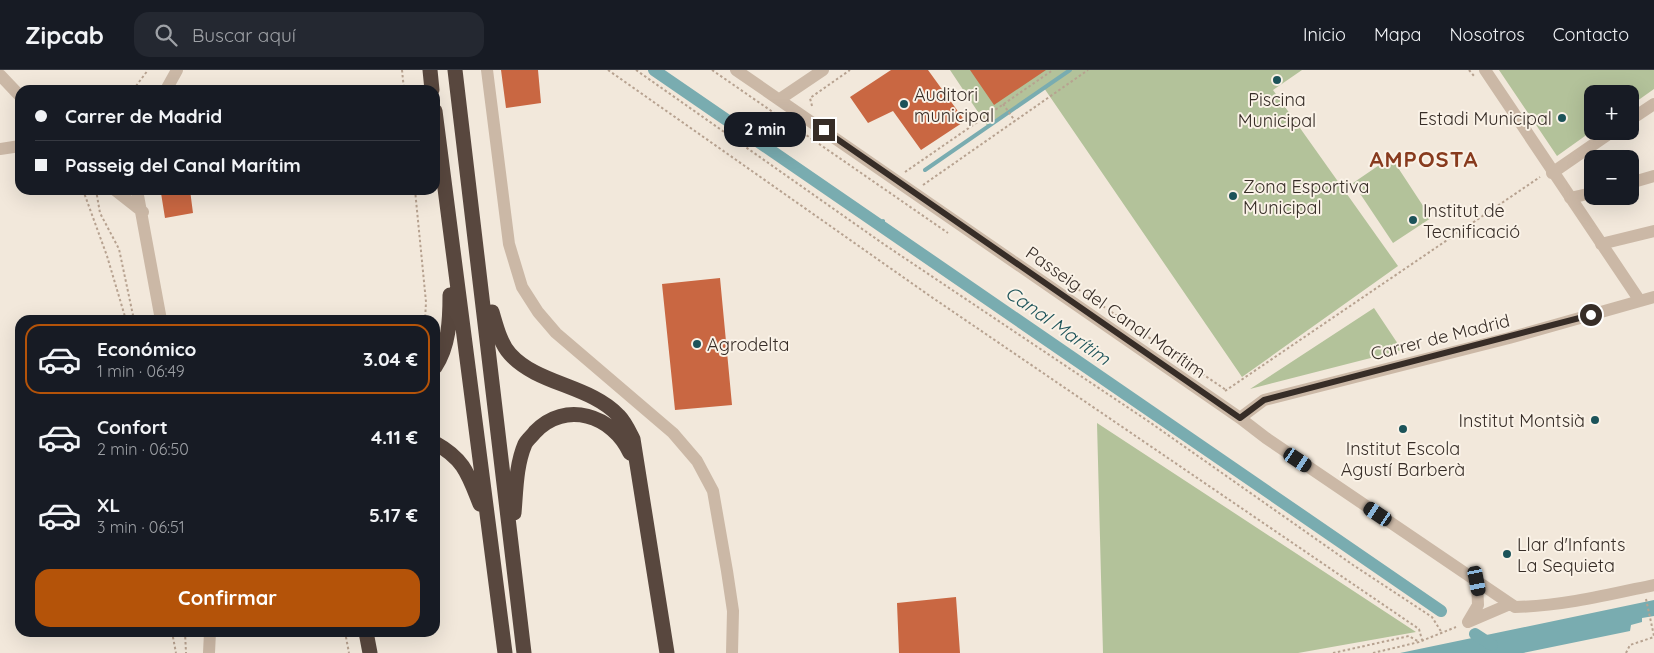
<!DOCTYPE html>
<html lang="es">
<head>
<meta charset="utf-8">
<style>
  :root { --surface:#171b24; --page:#242831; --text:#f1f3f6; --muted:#9ea1a6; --line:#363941; --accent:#b45309 }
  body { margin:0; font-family:Quicksand,sans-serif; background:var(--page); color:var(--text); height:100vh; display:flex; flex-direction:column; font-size:19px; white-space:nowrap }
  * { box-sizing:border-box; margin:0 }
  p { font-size:16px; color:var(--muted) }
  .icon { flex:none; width:28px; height:28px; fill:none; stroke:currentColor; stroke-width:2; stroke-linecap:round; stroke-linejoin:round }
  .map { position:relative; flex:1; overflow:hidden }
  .sheet { position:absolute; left:15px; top:245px; width:425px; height:322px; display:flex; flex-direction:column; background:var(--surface); border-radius:15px; box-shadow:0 5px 20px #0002 }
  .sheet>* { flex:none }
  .banner { position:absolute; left:15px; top:15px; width:425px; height:110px; border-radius:15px; box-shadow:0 5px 20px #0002; display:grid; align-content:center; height:110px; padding:0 20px; background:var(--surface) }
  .buttons { position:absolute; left:1584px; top:15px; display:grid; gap:10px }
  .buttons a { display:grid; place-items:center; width:55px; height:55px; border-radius:10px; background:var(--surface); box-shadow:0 5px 20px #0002; font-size:25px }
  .end { position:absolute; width:22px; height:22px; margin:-11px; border:6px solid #372d27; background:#fff; box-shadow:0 0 0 2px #fff }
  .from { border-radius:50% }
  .bubble { position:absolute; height:35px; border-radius:15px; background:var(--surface); box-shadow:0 5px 20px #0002; font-size:16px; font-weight:800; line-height:35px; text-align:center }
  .car { position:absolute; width:15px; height:30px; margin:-15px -8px; border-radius:6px; box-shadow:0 0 4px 1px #0007; background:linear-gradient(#222 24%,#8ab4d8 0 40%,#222 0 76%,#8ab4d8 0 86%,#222 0) }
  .banner b { display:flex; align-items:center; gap:18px; height:48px; font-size:19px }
  .banner b+b { border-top:1px solid var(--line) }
  .banner i { width:12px; height:12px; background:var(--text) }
  ul { padding:9px 0 0; list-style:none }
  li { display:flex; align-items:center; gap:15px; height:70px; margin:0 10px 8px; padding:0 10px; border:2px solid transparent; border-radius:15px }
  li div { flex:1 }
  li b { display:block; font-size:19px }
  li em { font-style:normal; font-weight:800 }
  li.selected { border-color:var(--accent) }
  li>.icon { width:45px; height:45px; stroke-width:1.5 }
  .button { display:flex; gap:10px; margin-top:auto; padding:10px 20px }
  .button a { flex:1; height:58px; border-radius:15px; background:var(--accent); color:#fff; font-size:20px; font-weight:800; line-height:58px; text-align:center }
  header { display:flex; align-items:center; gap:30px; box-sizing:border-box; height:70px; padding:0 25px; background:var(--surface); border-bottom:1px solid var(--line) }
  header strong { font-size:24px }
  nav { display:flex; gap:28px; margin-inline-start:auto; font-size:18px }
  .search { width:350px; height:45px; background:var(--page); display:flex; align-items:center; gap:12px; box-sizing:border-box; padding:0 18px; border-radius:15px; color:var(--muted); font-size:19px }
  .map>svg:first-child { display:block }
</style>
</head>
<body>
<header>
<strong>Zipcab</strong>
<div class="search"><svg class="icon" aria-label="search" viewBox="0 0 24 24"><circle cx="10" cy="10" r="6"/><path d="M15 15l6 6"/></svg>Buscar aquí</div>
<nav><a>Inicio</a><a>Mapa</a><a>Nosotros</a><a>Contacto</a></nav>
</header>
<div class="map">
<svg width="1654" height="583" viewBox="0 0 1654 583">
  <rect width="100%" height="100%" fill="#f2e8db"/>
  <path fill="#b3c29a" d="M950,0h352l-29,20 125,176 -156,111 -198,-289 -56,39z
    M1499,0h155v19l-24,17v-12h-38v37l-35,25z
    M1391,87l40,61 -38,25 -40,-60z
    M1374,238l28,42 -152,39z
    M1097,353l319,209 -118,21h-195z"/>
  <path fill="#79acb0" d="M1654,530v16l-12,2v4l-11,3 -1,6 -107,22h-123z"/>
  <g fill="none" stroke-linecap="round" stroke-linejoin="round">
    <path stroke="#79acb0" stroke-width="4" d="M925,100l145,-100
      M879,155l4,-4"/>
    <path stroke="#79acb0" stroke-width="12" d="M654,0l787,541
      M1475,564l17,11"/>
  </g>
  <path fill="#c96742" d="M501,0h37l3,33 -35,5z
    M891,0h37l37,51 -44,29 -28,-39 -25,12 -18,-26z
    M970,0h76l-52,35z
    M173,120h17l3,23 -28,5 -4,-25z
    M720,208l12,127 -57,5 -13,-126z
    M956,527l4,56h-61l-2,-50z"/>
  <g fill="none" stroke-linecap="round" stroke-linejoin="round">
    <path stroke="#b7a290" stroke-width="2" stroke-dasharray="2.5 2.5" stroke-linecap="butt" d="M402,0l2,20
      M608,0l322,226 489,333 3,11
      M636,0l249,175 263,176 205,144 79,52 10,16
      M712,0l236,163
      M1469,0l5,6
      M133,20l15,-20
      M1003,34l12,17
      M812,36l-2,-8 40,-28
      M905,102l148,-102
      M923,115l165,-115
      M83,120l24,66 19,64
      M96,120l4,23 19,36 15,71
      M415,120l11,112 -1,18
      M1041,194l185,126
      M1225,321l315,-214
      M1646,529l8,37
      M172,562l4,21
      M185,562l1,21
      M345,562l4,21
      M1333,583l76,-17 10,6
      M1373,583l46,-11 37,-15
      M1626,583l4,-8 24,-8"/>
    <path stroke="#cbb8a6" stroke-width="12" d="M487,0l22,174 13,43 16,25 18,21 117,100 24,28 16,30 14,80 6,40 -1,42
      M736,0l504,348 26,20 249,169c48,-1 92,-12 139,-22
      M1485,0l155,231
      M0,5l20,21
      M166,20l11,-20
      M780,29l43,-29
      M1630,50l24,-16
      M0,79l20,-3
      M1552,103l61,-42
      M1630,113l24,-7
      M115,120l28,22
      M137,120l24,130
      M1570,128l22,-5
      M1601,174l53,-13
      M1240,348l24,-18 245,-62 145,-41
      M1468,552l42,-18
      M1468,552l10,-17 -1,-24
      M209,583l1,-21"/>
    <path stroke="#58473e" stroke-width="15" d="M430,0l2,20
      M455,0l69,583
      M435,41l70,542
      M492,242c4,13 8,31 18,42 28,31 80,31 109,62 6,6 10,15 14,23l34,214
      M435,297c14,-21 15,-47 15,-72
      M435,373c29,16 33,31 45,61
      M514,443c2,-23 2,-48 11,-69 2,-4 7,-8 10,-12 30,-32 78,-17 95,21
      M366,562l4,21"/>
  </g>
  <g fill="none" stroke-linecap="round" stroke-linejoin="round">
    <path stroke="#372d27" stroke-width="6" d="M824,60l416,288 24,-18 327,-85"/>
  </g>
  <g fill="#1c5359" stroke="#faf2e7" stroke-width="2">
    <circle cx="1277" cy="10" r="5"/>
    <circle cx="904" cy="34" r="5"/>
    <circle cx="1562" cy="48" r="5"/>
    <circle cx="1233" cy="126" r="5"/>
    <circle cx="1413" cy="150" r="5"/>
    <circle cx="697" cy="274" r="5"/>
    <circle cx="1595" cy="350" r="5"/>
    <circle cx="1403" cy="359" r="5"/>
    <circle cx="1507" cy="484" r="5"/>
  </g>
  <g text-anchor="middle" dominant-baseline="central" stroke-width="4" stroke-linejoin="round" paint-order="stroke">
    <g font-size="18" fill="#372d27" stroke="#faf2e7" text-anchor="start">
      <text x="914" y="24">Auditori<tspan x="914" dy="21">municipal</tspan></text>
      <text x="1277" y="29" text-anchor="middle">Piscina<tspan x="1277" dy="21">Municipal</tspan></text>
      <text x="1552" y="48" text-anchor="end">Estadi Municipal</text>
      <text x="1243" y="116">Zona Esportiva<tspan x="1243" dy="21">Municipal</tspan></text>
      <text x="1423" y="140">Institut de<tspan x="1423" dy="21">Tecnificació</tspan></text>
      <text x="707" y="274">Agrodelta</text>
      <text x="1585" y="350" text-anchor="end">Institut Montsià</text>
      <text x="1403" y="378" text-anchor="middle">Institut Escola<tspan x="1403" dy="21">Agustí Barberà</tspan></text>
      <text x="1517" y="474">Llar d'Infants<tspan x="1517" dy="21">La Sequieta</tspan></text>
    </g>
    <g font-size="18" fill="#372d27" stroke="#faf2e7">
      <text transform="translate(1116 242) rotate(35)">Passeig del Canal Marítim</text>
      <text transform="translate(1440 267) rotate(-14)">Carrer de Madrid</text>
    </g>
    <g font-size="19" font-style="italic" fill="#1c5359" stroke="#faf2e7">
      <text transform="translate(1058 255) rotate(35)">Canal Marítim</text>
    </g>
    <g font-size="22" font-weight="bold" letter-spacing="1" fill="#883b1e" stroke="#faf2e7">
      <text x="1424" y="89">AMPOSTA</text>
    </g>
  </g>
</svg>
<div class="buttons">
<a>+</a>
<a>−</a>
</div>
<i class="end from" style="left:1591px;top:245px"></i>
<i class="end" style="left:824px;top:60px"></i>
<div class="bubble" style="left:724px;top:42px;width:82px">2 min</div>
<i class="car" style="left:1298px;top:390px;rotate:124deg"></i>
<i class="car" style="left:1378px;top:444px;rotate:304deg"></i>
<i class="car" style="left:1477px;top:511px;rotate:169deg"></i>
<div class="banner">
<b><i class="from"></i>Carrer de Madrid</b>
<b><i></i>Passeig del Canal Marítim</b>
</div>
<section class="sheet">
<ul>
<li class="selected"><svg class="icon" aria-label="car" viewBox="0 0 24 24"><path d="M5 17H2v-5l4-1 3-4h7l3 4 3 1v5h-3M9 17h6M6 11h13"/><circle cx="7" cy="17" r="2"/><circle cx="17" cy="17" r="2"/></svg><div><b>Económico</b><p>1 min · 06:49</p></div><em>3.04 €</em></li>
<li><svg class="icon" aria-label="car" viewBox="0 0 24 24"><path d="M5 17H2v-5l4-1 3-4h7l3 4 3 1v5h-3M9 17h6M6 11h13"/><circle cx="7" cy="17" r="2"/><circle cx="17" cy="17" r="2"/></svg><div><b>Confort</b><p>2 min · 06:50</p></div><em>4.11 €</em></li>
<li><svg class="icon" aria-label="car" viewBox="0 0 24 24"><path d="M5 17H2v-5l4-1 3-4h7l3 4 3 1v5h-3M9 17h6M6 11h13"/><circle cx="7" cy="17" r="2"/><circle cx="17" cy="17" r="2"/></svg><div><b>XL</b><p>3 min · 06:51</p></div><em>5.17 €</em></li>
</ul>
<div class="button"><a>Confirmar</a></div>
</section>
</div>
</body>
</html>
